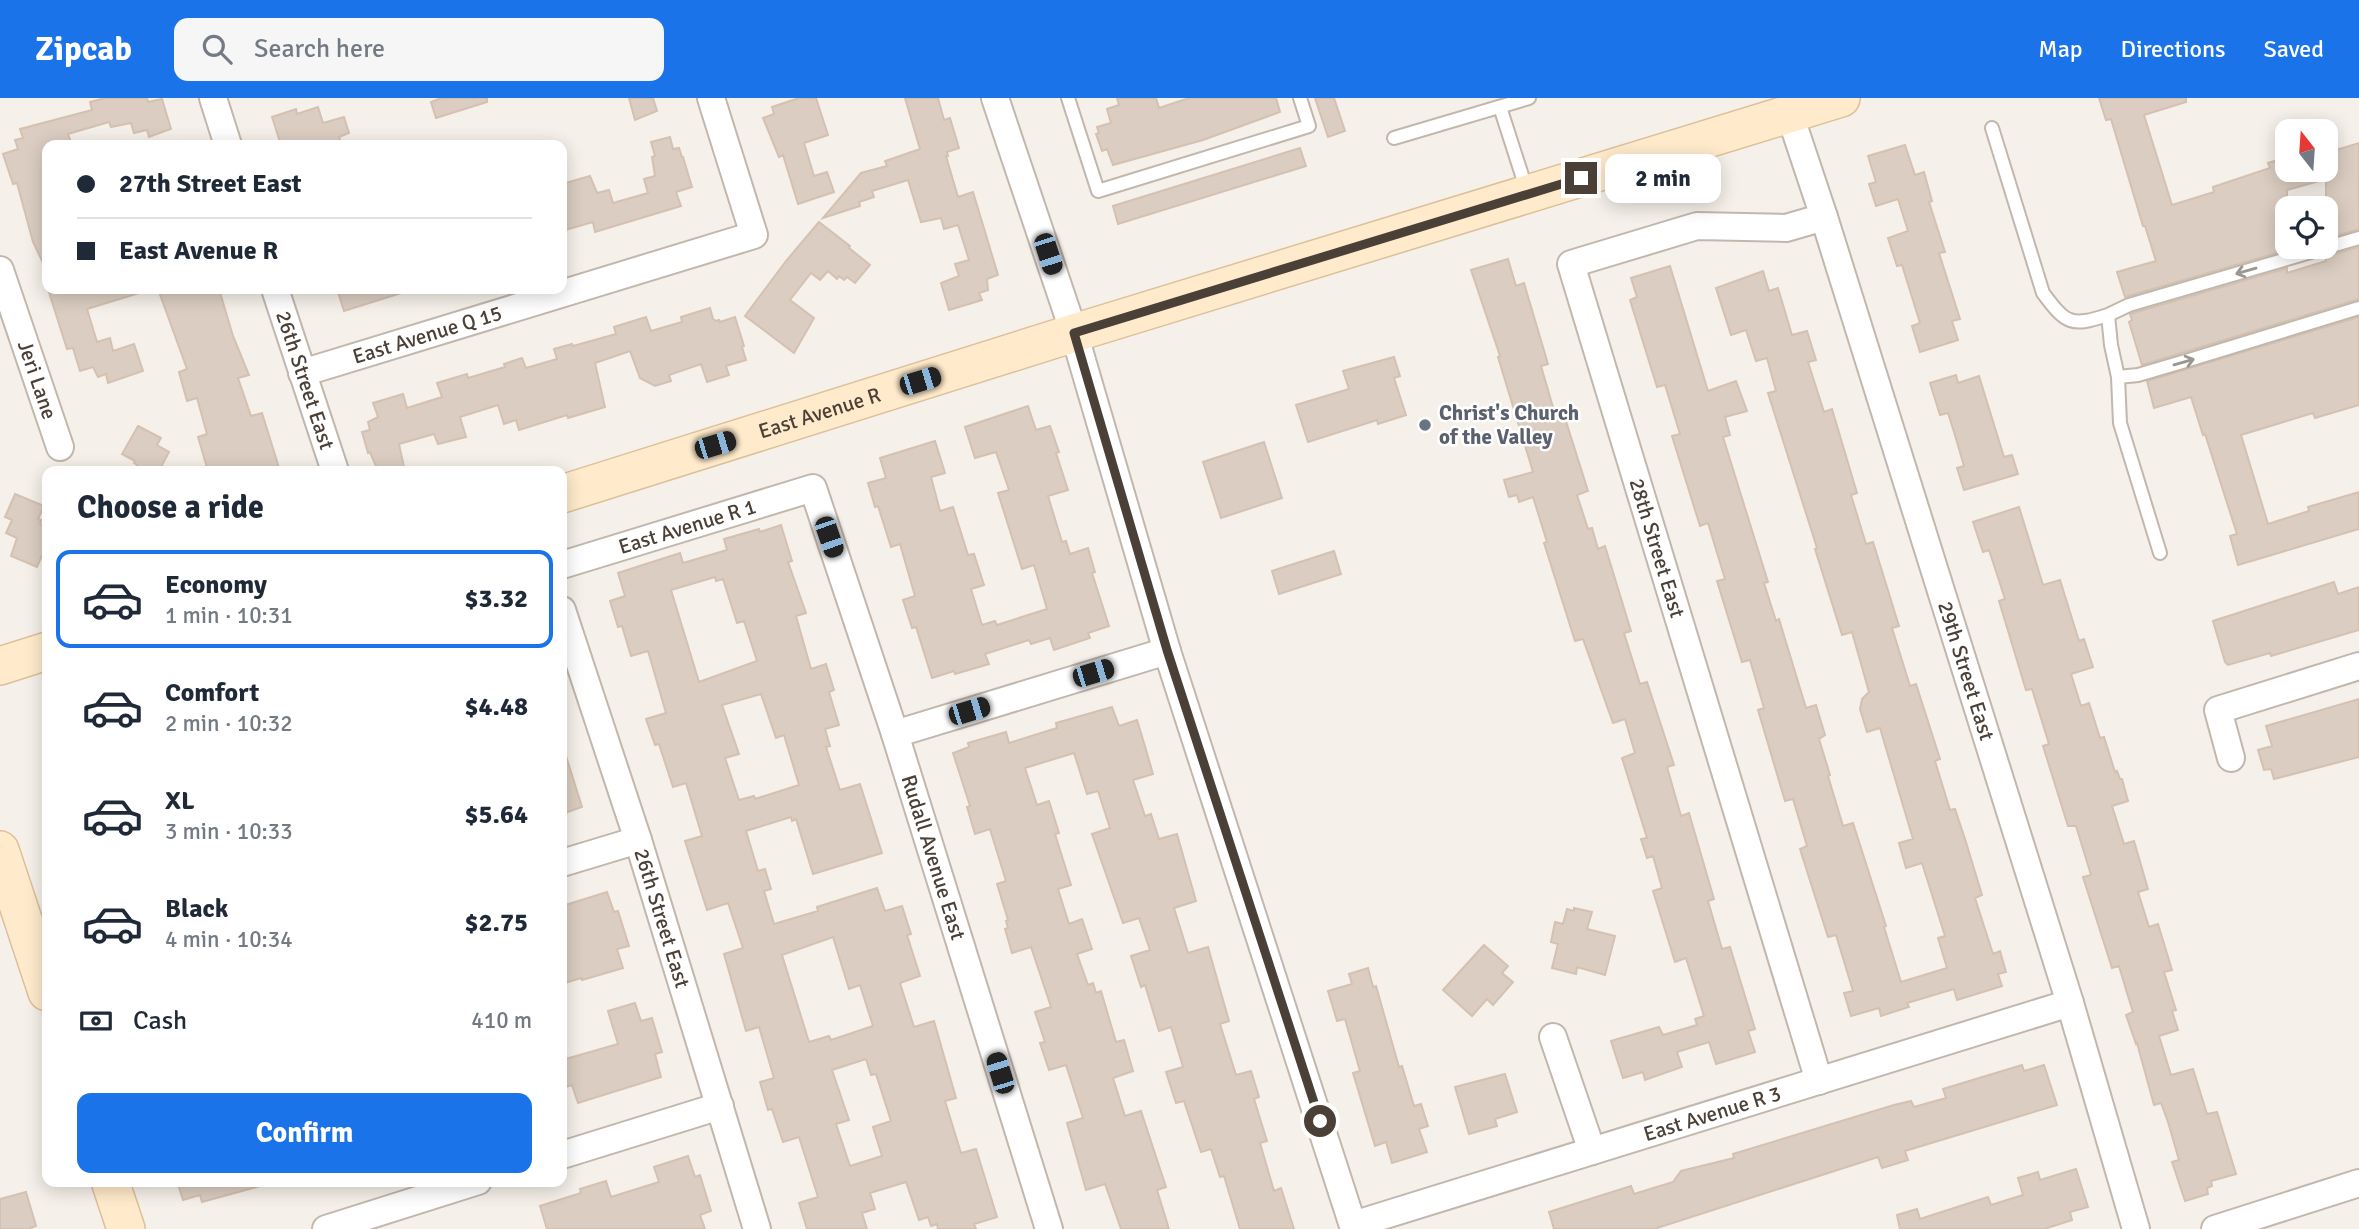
<!DOCTYPE html>
<html lang="en">
<head>
<meta charset="utf-8">
<style>
  :root { --surface:#fff; --page:#f6f6f7; --text:#1f2937; --muted:#747a83; --line:#e0e1e3; --accent:#1a73e8 }
  body { margin:0; font-family:Signika,sans-serif; background:var(--page); color:var(--text); height:100vh; display:flex; flex-direction:column; font-size:26px; white-space:nowrap }
  * { box-sizing:border-box; margin:0 }
  p { font-size:23px; color:var(--muted) }
  .icon { flex:none; width:38px; height:38px; fill:none; stroke:currentColor; stroke-width:2; stroke-linecap:round; stroke-linejoin:round }
  .map { position:relative; flex:1; overflow:hidden }
  .details { position:absolute; left:42px; top:368px; width:525px; height:721px; display:flex; flex-direction:column; background:var(--surface); border-radius:14px; box-shadow:0 4px 18px #0003 }
  .details>* { flex:none }
  .hud { position:absolute; left:42px; top:42px; width:525px; height:154px; border-radius:14px; box-shadow:0 4px 18px #0003; display:grid; align-content:center; height:154px; padding:0 35px; background:var(--surface) }
  .needle { width:46px; rotate:343deg }
  .fabs { position:absolute; left:2275px; top:21px; display:grid; gap:14px }
  .fabs a { display:grid; place-items:center; width:63px; height:63px; border-radius:14px; background:var(--surface); box-shadow:0 4px 18px #0003; font-size:35px }
  .end { position:absolute; width:32px; height:32px; margin:-16px; border:9px solid #4b4037; background:#fff; box-shadow:0 0 0 4px #fff }
  .from { border-radius:50% }
  .bubble { position:absolute; height:49px; border-radius:14px; background:var(--surface); box-shadow:0 4px 18px #0003; font-size:23px; font-weight:800; line-height:49px; text-align:center }
  .car { position:absolute; width:21px; height:42px; margin:-21px -10px; border-radius:9px; box-shadow:0 0 5px 2px #0007; background:linear-gradient(#222 24%,#8ab4d8 0 40%,#222 0 76%,#8ab4d8 0 86%,#222 0) }
  .hud b { display:flex; align-items:center; gap:24px; height:66px; font-size:26px }
  .hud b+b { border-top:2px solid var(--line) }
  .hud i { width:18px; height:18px; background:var(--text) }
  ul { padding:0; list-style:none }
  li { display:flex; align-items:center; gap:21px; height:98px; margin:0 14px 10px; padding:0 21px; border:4px solid transparent; border-radius:14px }
  li div { flex:1 }
  li b { display:block; font-size:26px }
  li em { font-style:normal; font-weight:800 }
  li.active { border-color:var(--accent) }
  li>.icon { width:63px; height:63px; stroke-width:1.5 }
  h2 { padding:0 35px; font-size:32px; line-height:84px }
  .pay { display:flex; align-items:center; gap:18px; height:77px; padding:0 35px; font-size:26px }
  .pay p { margin-inline-start:auto }
  .cta { display:flex; gap:14px; margin-top:auto; padding:14px 35px }
  .cta a { flex:1; height:80px; border-radius:14px; background:var(--accent); color:#fff; font-size:28px; font-weight:800; line-height:80px; text-align:center }
  header { display:flex; align-items:center; gap:42px; box-sizing:border-box; height:98px; padding:0 35px; background:var(--accent); color:#fff }
  header strong { font-size:33px }
  nav { display:flex; gap:38px; margin-inline-start:auto; font-size:24px }
  .search { width:490px; height:63px; background:var(--page); display:flex; align-items:center; gap:18px; box-sizing:border-box; padding:0 24px; border-radius:14px; color:var(--muted); font-size:26px }
  .map>svg:first-child { display:block }
</style>
</head>
<body>
<header>
<strong>Zipcab</strong>
<div class="search"><svg class="icon" aria-label="search" viewBox="0 0 24 24"><circle cx="10" cy="10" r="6"/><path d="M15 15l6 6"/></svg>Search here</div>
<nav><a>Map</a><a>Directions</a><a>Saved</a></nav>
</header>
<div class="map">
<svg width="2359" height="1131" viewBox="0 0 2359 1131">
  <rect width="100%" height="100%" fill="#f6f0ea"/>
  <path fill="#dbcdc1" stroke="#d4c1b1" stroke-width="2" fill-rule="evenodd" d="M105,0h42l1,4 14,-3 9,30 -22,8 -2,-7 -13,3 -3,-10 -20,4 -2,-5 -41,12 4,11h-25v126l-14,-29 -16,-59 -4,1 -10,-30 15,-5 -3,-9 8,-2 -3,-9 72,-19 -2,-8z
    M441,0h46v4l-51,16 -5,-16z
    M629,0h24l4,13 -22,9z
    M799,0h17l12,37 -24,8 10,33 13,-4 7,20 -36,12 -15,-49 -4,2 -16,-39 11,-4 -2,-7z
    M905,0h33l6,22 6,-2 9,30 -12,4 1,4h-2l12,41 15,-5 25,83 -11,4 1,11 -9,3 3,7 -33,10 -8,-27 18,-7 -4,-12 14,-4 -11,-35 -14,4 -3,-11 -20,4 -13,-42 -36,11 2,6 -15,5 1,4 -37,12 38,-45 26,-7 -2,-5 35,-12z
    M1117,0h39l3,10 30,-10h87l4,14 -77,28 -90,25 -6,-16 -5,2 -6,-17 3,-1 -2,-6 14,-4 -4,-14 12,-4z
    M1315,0h19l11,33 -17,6z
    M2099,0h87v4l-42,13 28,90 42,-13 -1,-5 57,-19 -2,-5 19,-6v13h39v-17l33,-10v86l-33,10v-60l-39,11v60l-162,47 -8,-25 39,-11 -11,-35h-2l-32,-107 -5,1z
    M318,9l5,16 21,-6 5,16 -10,4 3,8h-61l-9,-28 24,-8 1,5z
    M670,39l3,12 6,-1 3,9h1l9,30 -16,5 5,14 -86,26 -2,-10 -31,9v-47l28,-8 7,17 12,-3 4,13 35,-10 -4,-14 11,-3 -3,-19 3,-1 -4,-14z
    M1905,47l10,30 9,-3 8,29 -3,1 16,50 -6,1 21,66 -8,2 6,19 -38,12 -8,-26 8,-3 -18,-58 -5,1 -9,-28 20,-7 -10,-32 -22,7 -7,-22 7,-2 -8,-26z
    M1300,50l6,18 -188,58 -5,-18z
    M819,124l31,24 -1,2 21,17 -15,18 -8,-6 -3,3 -5,-4 -2,3 -9,-8 -8,9 -9,-7 -21,27 24,18 -20,35 -49,-37 41,-55z
    M2359,149v52l-217,66 -13,-43 3,-2 -2,-6 157,-46v5l39,-12v-4z
    M1508,161l8,27 8,-3 24,81 -7,2 14,48 8,-2 25,79 -11,4 11,34 4,-1 6,21 7,-3 26,85 -7,2 16,51 7,-2 27,83 -7,2 14,49 8,-3 25,86 -6,2 14,48 8,-2 25,82 -7,2 7,21 -39,12 -7,-22 -32,10 5,15 -37,13 -2,-8 -20,6 -12,-37 48,-14 4,8 34,-10 -2,-6 9,-3 -18,-58 -11,4 -22,-71 9,-3 -9,-32 -6,2 -6,-19 6,-1 -25,-80 13,-5 -10,-34 -12,4 -30,-84 -8,2 -31,-98 3,-1 -14,-45 -14,5 -2,-7 -8,2 -5,-17 29,-8 -35,-115 2,-1 -29,-86z
    M1670,168l38,125 28,-10 11,30 -22,6 5,18 -7,2 45,145 -4,1 12,38 3,-2 27,89 10,-3 9,30 -6,4 11,36 -2,1 15,50 10,-3 33,103 -2,1 17,55 46,-14 -9,-30 7,-2 -23,-73 -16,5 -7,-25 14,-4 -33,-111 -13,4 -7,-23 2,-10 7,-7 -17,-60 -10,3 -27,-86 2,-1 -49,-155 8,-2 -9,-33 -11,3 -10,-31 -15,5 -15,-47 47,-17 6,20 9,-3 14,47 15,-4 9,29 -8,2 16,50 8,-3 25,84 -6,2 15,49 7,-2 26,84 -7,2 18,58 6,-2 24,75 -5,2 15,49 5,-1 10,30 17,56 -7,3 18,56 7,-3 6,21 -8,2 4,12 -45,14 -3,-11 -47,14 2,4 -28,9 -2,-8 -28,8 -7,-23 9,-2 -17,-56 -8,2 -28,-88 7,-3 -14,-47 -8,2 -27,-91 6,-2 -14,-48 -8,2 -25,-81 8,-2 -17,-56 -8,3 -28,-90 8,-2 -15,-49 -8,2 -27,-87 7,-3 -6,-19z
    M48,191h90l1,4 -52,16 10,33 13,-4 3,13 21,-7 9,27 -35,12 -2,-9 -8,3 -5,-10 -13,4 -7,-23 -6,1z
    M158,191h61l14,47 16,39 -11,3 13,38 11,-3 18,58h-72l-10,-34 9,-3 -10,-36 -10,3 -8,-29 8,-3z
    M337,191h63l1,4 -57,18z
    M710,210l3,11 3,2 3,-1 1,2 15,-5 9,29 -2,1 4,13 -20,6 3,9 -22,7 -6,-18 -32,11 2,6 -16,5 -15,-8 -10,-27 -35,12 10,44 -37,11 -1,-3 -48,15 -3,-10 -12,4 -6,-19 -38,12 6,20 -28,7 -4,-10 -35,10 5,23 -12,4h-14l-8,-19 -2,1 -6,-21 8,-2 -2,-8 10,-5 -5,-14 30,-9 4,14 35,-11 -5,-14 30,-9 1,4 37,-11 -1,-3 18,-6 4,10 31,-9 -3,-10 18,-5 1,2 43,-12 -2,-7 32,-10 5,14 31,-9 -1,-5z
    M2359,219v88l-44,13 -2,-5 -72,22 27,89 41,-13 -1,-4 51,-15v37l-121,36 -8,-29 7,-2 -32,-100 -2,1 -12,-38 -37,11 -7,-27z
    M1394,259l6,19 -6,2 12,37 -28,9 -1,-4 -69,22 -12,-37 53,-16 -6,-18z
    M1956,277l2,8 21,-7 25,81 8,-2 6,19 -54,16 -7,-22 7,-2 -10,-34 -6,-19 -8,2 -10,-32z
    M1028,308l8,24 14,-4 9,26 -3,1 12,37 -20,6 14,46 4,-1 4,13 18,-6 7,24 -3,1 17,53 -21,7 2,5 -36,12 -4,-12 -19,6 -2,-4 -44,14 4,10 -34,10 -1,-3 -22,7 -16,-51 -4,1 -9,-28 12,-4 -15,-52 -9,3 -13,-41 -3,1 -7,-24 18,-5 -6,-20 55,-17 10,32 -14,4 9,34 13,-4 15,48 6,-1 10,31 -13,4 11,36 13,-4 2,4 50,-16 -13,-44 -12,4 -24,-76 11,-3 -13,-38 -21,6 -10,-31z
    M138,328l23,12 -4,7 12,7 -10,19h-25l3,-6 -3,-2 1,-2 -13,-7z
    M1264,344l18,56 -61,20 -18,-56z
    M15,396l29,12 -6,13 3,1 -1,4 7,3v17l-10,23 -26,-11 6,-18 -11,-5 6,-13 -7,-3z
    M2019,409l24,78 17,-5 19,61 5,-2 9,28 -22,7 10,32 8,-3 11,35 4,-1 11,35 2,-1 3,8h2l6,22 -16,5 12,38 10,-3 14,48 -10,3 11,35 9,-3 14,46 -8,2 12,38 -4,1 6,19 -19,6 12,39 22,-6 14,45 10,-2 19,62 -25,7 1,5 -5,2 1,6 -23,7 -13,-39 7,-2 -11,-38 -7,-19 -7,2 -17,-62 -1,1 -10,-29 7,-3 -6,-19 -8,-27 -7,2 -29,-91 8,-2 -15,-49h-8l-25,-80 6,-2 -17,-55 -6,1 -27,-89 6,-2 -16,-49 -6,2 -10,-30z
    M781,427l11,36 -4,1 18,51 -10,3 15,53 15,-5 8,26 -5,2 10,33 -14,4 5,17 -4,1 14,43 20,-6 22,69 -69,21 -17,-55 -4,2 -1,-4 -45,14 12,40 7,-2 6,20 -7,2 10,33 44,-13 -1,-4 60,-19 8,23 17,-5 9,28 -4,1 13,41 -20,7 14,44 20,-6 22,77 -11,3 16,52 15,-4 21,68 -23,7 2,5h-38l-1,-5 -6,2 -3,-9 -9,3 -13,-38 -36,11 5,16 -13,4 5,16h-60l-8,-26 19,-6 -19,-60 -16,5 -11,-33 -4,1 -8,-28 14,-4 -15,-51 -13,4 -22,-77 19,-6 -15,-45 -21,7 -22,-69 17,-5 -16,-53 -13,4 -14,-43 -4,1 -9,-26 20,-6 -18,-62 -17,5 -9,-30 -4,1 -8,-26 15,-5 -7,-23 62,-20 3,10 44,-13 -3,-11 35,-10 1,3zM715,479l1,4 7,-2 14,44 7,-2 13,40 -58,21 -28,-92zM761,596l15,44 8,-3 15,50 -44,14 -1,-3 -15,4 -14,-42 14,-4 -17,-49zM833,839l16,52 11,-4 13,41 -42,14 -2,-4 -20,6 -27,-87zM866,961l5,16 5,-1 15,47 -18,6 9,29 -32,10 -14,-42 13,-4 -17,-50z
    M1334,453l7,23 -62,20 -7,-23z
    M2334,484l4,12 21,-7v43l-88,26 -1,-3 -42,12 -3,-3 -12,-41z
    M2359,601v58l-85,22 -3,-10 -7,1 -6,-20 14,-4 -6,-20z
    M1112,609l7,19 18,-6 7,23 9,31 -20,6 12,36 6,-2 8,25 18,-5 19,67 -22,7 14,45 20,-6 21,74 -9,3 16,51 15,-4 8,26 -5,2 13,42 -7,2 14,48 7,-3 13,41h-54l-16,-53 -4,1 -9,-28 -10,3 -17,-51 -8,2 -10,-31 17,-5 -12,-40 -12,4 -14,-46 -4,2 -10,-31 19,-6 -11,-32 -16,5 -31,-89 18,-6 -12,-37 -11,3 -13,-41 -49,15 12,37 12,-4 10,32 -4,1 16,51 -13,4 11,35 13,-5 10,30 -15,5 11,31 5,-2 3,10 5,-2 15,51 8,-2 9,31 -20,7 12,38 16,-5 25,76 -9,3 12,39h-48l-16,-45 -19,6 -19,-67 16,-5 -17,-53 -17,5 -9,-27 5,-1 -10,-30 16,-5 -20,-60 -19,6 -7,-24 3,-1 -2,-7 2,-1 -11,-36 9,-3 -16,-52 -15,5 -8,-27 3,-1 -17,-53 16,-6 -1,-4 38,-11 3,11 48,-15 -1,-5z
    M566,658l16,51 -20,7v-57z
    M607,794l7,20 4,-1 11,35 -12,3 6,19 -41,12 -1,-2 -19,6v-78z
    M1574,810l18,4 -5,17 28,7 -10,39 -28,-8 -1,7 -24,-6 6,-24 -7,-2 4,-20 8,2 4,-15 7,2z
    M1484,847l24,21 -6,7 11,9 -20,23 -6,-6 -15,17 -29,-26z
    M1368,870l5,19 3,-1 23,81 3,-1 12,40 7,-2 7,22 -9,3 8,23 -35,11 -6,-21 -11,4 -22,-73 7,-2 -15,-52 -8,2 -9,-30 24,-7 -3,-10z
    M635,905l6,18 11,-3 10,34 -7,2 6,23 -83,26 -6,-18 -10,3v-28l56,-16 -10,-33z
    M2022,967l2,6 20,-6 13,40 -152,46 3,9 -26,8 -4,-11 -224,72h-100l-5,-17 82,-26 3,8 39,-12 8,-11 53,-13 -1,-4 161,-49 17,-4 3,6 32,-9 -3,-9z
    M1505,976l12,38 -22,7 2,7 -28,8 -14,-47z
    M688,1058l7,21 5,-2 11,36 -11,4 5,14h-158l-7,-23 41,-13 -1,-4 26,-8 5,16 48,-15 -5,-15z
    M2076,1071l12,38 -18,5 2,8 -28,9h-144l-3,-14 20,-6 3,10 68,-22 3,8 32,-10 -5,-17 20,-6 2,8z
    M177,1083h82l1,5 -58,16 -2,-7 -17,5z
    M26,1094l10,34 -8,3h-28v-30z"/>
  <g fill="none" stroke-linecap="round" stroke-linejoin="round">
    <g stroke="#c2b7ac" stroke-width="16">
      <path id="service" d="M1068,0l30,93 211,-65 -9,-28
        M1500,9l27,84
        M1992,30l51,165c23,31 28,34 65,22
        M1394,40l135,-40
        M2118,279l20,-2 51,-15 170,-52
        M2160,455l-40,-130 -2,-46 -7,-32 -3,-30 21,-10 230,-67"/>
    </g>
    <g stroke="#c2b7ac" stroke-width="30">
      <g id="minor">
        <path d="M213,0l15,47"/>
        <path d="M995,0l79,235 93,318 187,578"/>
        <path id="s1" d="M1790,17l34,102 246,786 66,226"/>
        <path id="s2" d="M0,172l60,177"/>
        <path id="s3" d="M275,191l60,182"/>
        <path id="s4" d="M302,275l452,-138 -43,-137"/>
        <path id="s5" d="M562,467l251,-77 82,246 154,495"/>
        <path id="s6" d="M562,512l76,230 119,389"/>
        <path d="M895,636l272,-83"/>
        <path d="M2231,660l-13,-48 141,-44"/>
        <path d="M562,765l76,-23"/>
        <path d="M1553,939l39,114"/>
        <path d="M1819,983l-248,-817 126,-38 89,2 38,-11"/>
        <path d="M562,1057l158,-49"/>
        <path id="s7" d="M1353,1127l717,-222"/>
        <path d="M326,1131l152,-48"/>
        <path d="M2215,1131l144,-46"/>
      </g>
    </g>
    <g stroke="#dcc099" stroke-width="40">
      <g id="secondary">
        <path id="s8" d="M562,396l512,-161 767,-235"/>
        <path d="M0,568l47,-15"/>
        <path d="M0,752l47,142"/>
        <path d="M110,1083l16,48"/>
      </g>
    </g>
    <use href="#service" stroke="#fff" stroke-width="12"/>
    <use href="#minor" stroke="#fff" stroke-width="26"/>
    <use href="#secondary" stroke="#ffebcb" stroke-width="37"/>
  </g>
  <defs><path id="oneway-shaft" d="M-6 0H5M1.5-3L5.5 0L1.5 3" fill="none" stroke-width="1.6" stroke-linecap="round" stroke-linejoin="round" transform="scale(1.75)"/></defs>
  <g stroke="#9c9691">
    <use href="#oneway-shaft" transform="translate(2246 173) rotate(164)"/>
    <use href="#oneway-shaft" transform="translate(2184 264) rotate(-16)"/>
  </g>
  <g fill="none" stroke-linecap="round" stroke-linejoin="round">
    <path stroke="#4b4037" stroke-width="9" d="M1320,1023l-153,-471 -93,-317 507,-155"/>
  </g>
  <circle fill="#6b7280" stroke="#fff" stroke-width="2.5" cx="1425" cy="327" r="7"/>
  <g text-anchor="middle" dominant-baseline="central" stroke-width="5" stroke-linejoin="round" paint-order="stroke">
    <g font-size="21" fill="#4b4037" stroke="#fff">
      <text stroke="none"><textPath href="#s4" startOffset="131">East Avenue Q 15</textPath></text>
      <text stroke="none"><textPath href="#s2" startOffset="116">Jeri Lane</textPath></text>
      <text stroke="none"><textPath href="#s3" startOffset="96">26th Street East</textPath></text>
      <text stroke="none"><textPath href="#s8" startOffset="270">East Avenue R</textPath></text>
      <text stroke="none"><textPath href="#s5" startOffset="131">East Avenue R 1</textPath></text>
      <text transform="translate(1657 450) rotate(73)">28th Street East</text>
      <text stroke="none"><textPath href="#s1" startOffset="583">29th Street East</textPath></text>
      <text stroke="none"><textPath href="#s5" startOffset="651">Rudall Avenue East</textPath></text>
      <text stroke="none"><textPath href="#s6" startOffset="324">26th Street East</textPath></text>
      <text stroke="none"><textPath href="#s7" startOffset="376">East Avenue R 3</textPath></text>
    </g>
    <g font-size="21" font-weight="bold" fill="#5b616d" stroke="#fff" text-anchor="start">
      <text x="1439" y="315">Christ's Church<tspan x="1439" dy="24">of the Valley</tspan></text>
    </g>
  </g>
</svg>
<div class="fabs">
<a><svg class="needle" viewBox="-14 -14 28 28"><path d="M0-13l5 13h-10z" fill="#e53935"/><path d="M0 13l5-13h-10z" fill="#747a83"/></svg></a>
<a><svg class="icon" aria-label="locate" viewBox="0 0 24 24"><circle cx="12" cy="12" r="6"/><path d="M12 2v4M12 18v4M2 12h4M18 12h4"/></svg></a>
</div>
<i class="end from" style="left:1320px;top:1023px"></i>
<i class="end" style="left:1581px;top:80px"></i>
<div class="bubble" style="left:1605px;top:56px;width:116px">2 min</div>
<i class="car" style="left:1048px;top:156px;rotate:162deg"></i>
<i class="car" style="left:920px;top:283px;rotate:73deg"></i>
<i class="car" style="left:715px;top:347px;rotate:73deg"></i>
<i class="car" style="left:829px;top:439px;rotate:161deg"></i>
<i class="car" style="left:1093px;top:575px;rotate:73deg"></i>
<i class="car" style="left:969px;top:613px;rotate:73deg"></i>
<i class="car" style="left:1000px;top:975px;rotate:343deg"></i>
<div class="hud">
<b><i class="from"></i>27th Street East</b>
<b><i></i>East Avenue R</b>
</div>
<section class="details">
<h2>Choose a ride</h2>
<ul>
<li class="active"><svg class="icon" aria-label="car" viewBox="0 0 24 24"><path d="M5 17H2v-5l4-1 3-4h7l3 4 3 1v5h-3M9 17h6M6 11h13"/><circle cx="7" cy="17" r="2"/><circle cx="17" cy="17" r="2"/></svg><div><b>Economy</b><p>1 min · 10:31</p></div><em>$3.32</em></li>
<li><svg class="icon" aria-label="car" viewBox="0 0 24 24"><path d="M5 17H2v-5l4-1 3-4h7l3 4 3 1v5h-3M9 17h6M6 11h13"/><circle cx="7" cy="17" r="2"/><circle cx="17" cy="17" r="2"/></svg><div><b>Comfort</b><p>2 min · 10:32</p></div><em>$4.48</em></li>
<li><svg class="icon" aria-label="car" viewBox="0 0 24 24"><path d="M5 17H2v-5l4-1 3-4h7l3 4 3 1v5h-3M9 17h6M6 11h13"/><circle cx="7" cy="17" r="2"/><circle cx="17" cy="17" r="2"/></svg><div><b>XL</b><p>3 min · 10:33</p></div><em>$5.64</em></li>
<li><svg class="icon" aria-label="car" viewBox="0 0 24 24"><path d="M5 17H2v-5l4-1 3-4h7l3 4 3 1v5h-3M9 17h6M6 11h13"/><circle cx="7" cy="17" r="2"/><circle cx="17" cy="17" r="2"/></svg><div><b>Black</b><p>4 min · 10:34</p></div><em>$2.75</em></li>
</ul>
<div class="pay"><svg class="icon" aria-label="cash" viewBox="0 0 24 24"><path d="M3 7h18v10H3z"/><circle cx="12" cy="12" r="2"/></svg>Cash<p>410 m</p></div>
<div class="cta"><a>Confirm</a></div>
</section>
</div>
</body>
</html>
